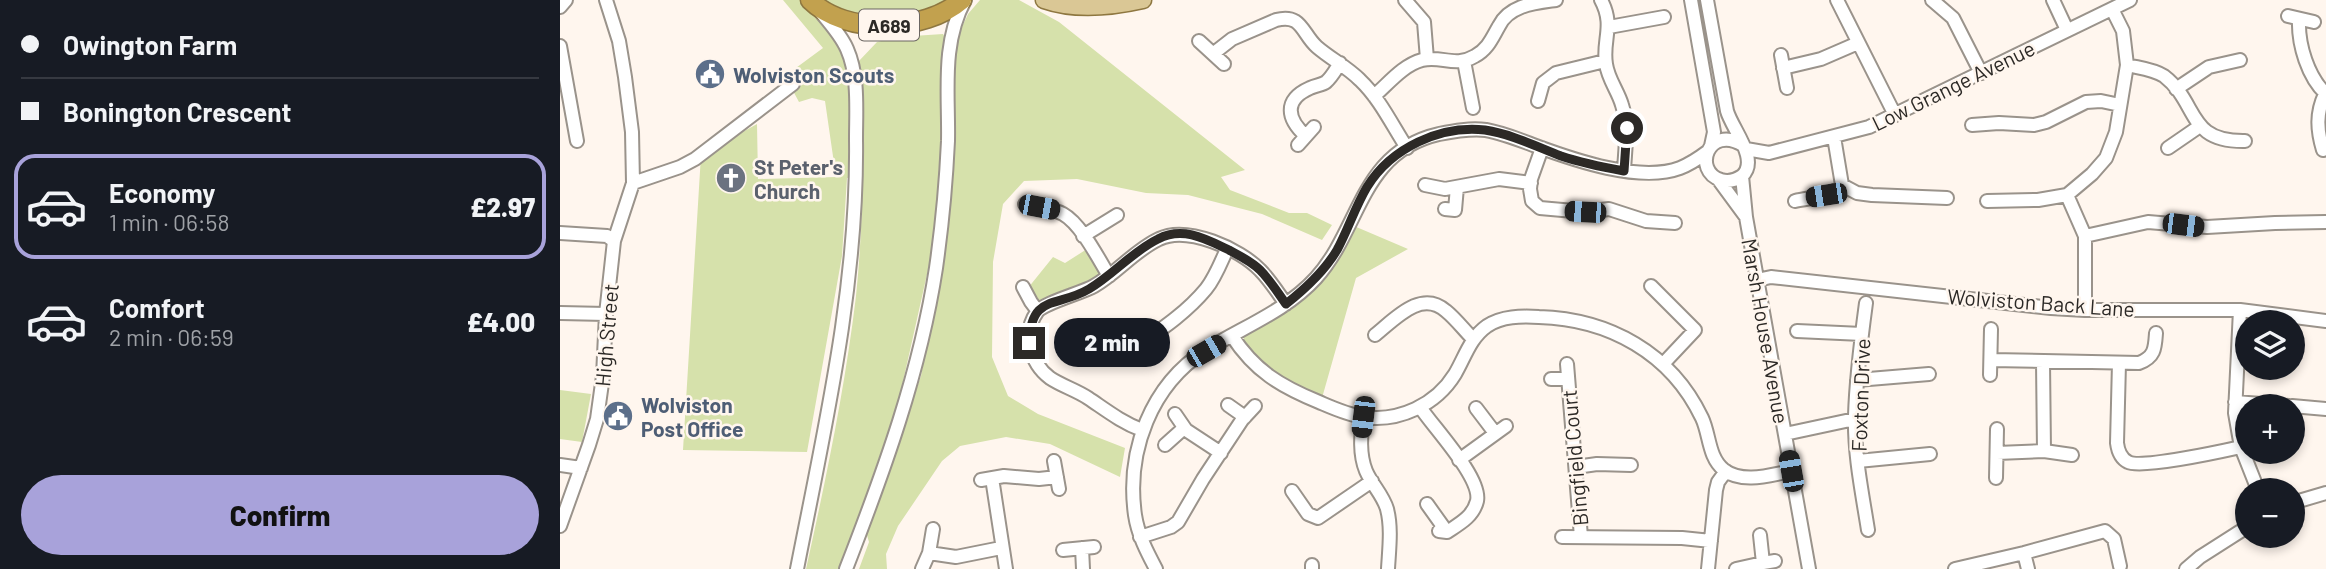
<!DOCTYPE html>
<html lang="en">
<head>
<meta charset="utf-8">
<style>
  :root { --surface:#171b24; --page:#20242c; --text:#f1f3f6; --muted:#9ea1a6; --line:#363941; --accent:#a8a2da }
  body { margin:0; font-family:Barlow,sans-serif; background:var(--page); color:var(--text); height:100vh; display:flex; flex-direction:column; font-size:26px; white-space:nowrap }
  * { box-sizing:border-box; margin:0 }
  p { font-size:23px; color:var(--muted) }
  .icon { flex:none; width:38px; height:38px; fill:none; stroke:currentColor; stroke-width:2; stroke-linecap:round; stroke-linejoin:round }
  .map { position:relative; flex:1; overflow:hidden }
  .side { display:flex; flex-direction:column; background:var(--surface); width:560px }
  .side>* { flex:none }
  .banner { display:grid; align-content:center; height:154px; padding:0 21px; background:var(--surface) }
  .buttons { position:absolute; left:1675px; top:310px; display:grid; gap:14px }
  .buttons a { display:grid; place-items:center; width:70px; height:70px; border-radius:50%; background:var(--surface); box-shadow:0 4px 10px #0003; font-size:35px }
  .end { position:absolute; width:32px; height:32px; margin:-16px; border:9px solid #2c2926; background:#fff; box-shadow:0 0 0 4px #fff }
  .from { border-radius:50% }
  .bubble { position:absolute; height:49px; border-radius:24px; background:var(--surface); box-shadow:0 4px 10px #0003; font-size:23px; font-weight:800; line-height:49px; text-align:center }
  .car { position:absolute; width:21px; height:42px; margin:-21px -10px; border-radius:9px; box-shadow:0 0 5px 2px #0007; background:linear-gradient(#222 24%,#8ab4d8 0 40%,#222 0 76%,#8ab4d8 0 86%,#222 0) }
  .banner b { display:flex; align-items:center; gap:24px; height:66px; font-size:26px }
  .banner b+b { border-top:2px solid var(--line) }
  .banner i { width:18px; height:18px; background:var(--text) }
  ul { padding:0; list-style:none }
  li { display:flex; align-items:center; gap:21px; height:105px; margin:0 14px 10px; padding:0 7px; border:4px solid transparent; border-radius:21px }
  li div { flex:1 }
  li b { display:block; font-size:26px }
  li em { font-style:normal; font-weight:800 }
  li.current { border-color:var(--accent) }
  li>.icon { width:63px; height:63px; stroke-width:1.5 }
  .button { display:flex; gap:14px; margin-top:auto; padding:14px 21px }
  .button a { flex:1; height:80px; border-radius:42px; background:var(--accent); color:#111; font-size:28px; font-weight:800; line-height:80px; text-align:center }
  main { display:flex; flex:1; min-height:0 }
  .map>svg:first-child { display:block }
</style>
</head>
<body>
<main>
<section class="side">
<div class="banner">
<b><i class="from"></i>Owington Farm</b>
<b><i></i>Bonington Crescent</b>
</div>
<ul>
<li class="current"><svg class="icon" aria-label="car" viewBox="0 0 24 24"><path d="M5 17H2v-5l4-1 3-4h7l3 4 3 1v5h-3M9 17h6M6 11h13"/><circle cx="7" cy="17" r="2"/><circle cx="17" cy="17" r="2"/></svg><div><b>Economy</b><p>1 min · 06:58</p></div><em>£2.97</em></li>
<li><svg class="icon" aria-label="car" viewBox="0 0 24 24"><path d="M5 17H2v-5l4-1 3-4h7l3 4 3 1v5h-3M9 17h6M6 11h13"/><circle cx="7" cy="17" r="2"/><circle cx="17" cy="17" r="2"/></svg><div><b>Comfort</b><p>2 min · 06:59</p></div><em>£4.00</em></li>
</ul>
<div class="button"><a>Confirm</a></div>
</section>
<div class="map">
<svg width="1766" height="569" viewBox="0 0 1766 569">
  <rect width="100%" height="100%" fill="#fff6ee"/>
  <path fill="#d6e1ab" d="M223,0h20l12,12 26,36 8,21 4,55v53l-6,1 -5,78 -35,196 -124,-2 18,-295 56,-31 1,55 78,-2 -11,-76 -13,-3 -13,4 -14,-26 38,-28z
    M259,0h126c-20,17 -72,24 -96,16 -10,-3 -20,-11 -30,-16z
    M420,0h39l40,22 186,148 -24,7 9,13 59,23h18l25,12 -10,15 -60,-26 -74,-19 -42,-2 -69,-14 -53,2 -21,23 -10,58 -1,95 16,39 30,18 87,34 -5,29 -70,-33 -44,-7 -46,9 -18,15 -44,65 -12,28 1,15h-28l10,-27 -3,-10 55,-156 22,-121 10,-94 2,-119 13,-28z
    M383,34l3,5 -1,106 -13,107 -34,152 -58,165h-34c20,-90 39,-181 50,-273 8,-77 8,-157 2,-234l19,-20 21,-5z
    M794,226l54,23 -52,29 -34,120c-24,-11 -75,-34 -79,-63l80,-57 17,-23z
    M527,249l16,26 -63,29 -12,-16 25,-31 12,6z
    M0,390l31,4 -9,48 -22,-3z"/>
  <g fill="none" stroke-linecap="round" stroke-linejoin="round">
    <g stroke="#9a938b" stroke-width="16">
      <path id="minor" d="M845,0l19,22 3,37
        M1041,0c14,26 1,40 5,64 2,15 12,27 16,41 7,21 3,44 2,66
        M1131,0l23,132 -3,14
        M1147,0l20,111c5,18 33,49 15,65 -6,4 -14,6 -21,4 -29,-9 -13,-56 22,-35
        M1277,0l58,115
        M1372,0l21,18 28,55
        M1493,0l14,30
        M0,7l6,-7
        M1728,16l26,6
        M1739,20c-1,25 9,57 27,74
        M1049,27l55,-10
        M639,41l25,23
        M0,46l17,95
        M654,53l18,-14 44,-19c26,-7 26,14 41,27 14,12 30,20 43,33 20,19 32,45 47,68
        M1221,55l6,33
        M904,61l9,47
        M1567,65c12,3 26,4 37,11 35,27 22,66 81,65
        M1223,68l38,-9 37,-16
        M1616,89l33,-22 31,-7
        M814,96c14,-12 29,-31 48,-36 19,-5 33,8 53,-4 13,-7 17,-18 24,-30 10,-21 36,-23 57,-26
        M978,101l5,-18 13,-10 49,-12
        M1412,125l27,-2 35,2 12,-3 40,-20 15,-1 19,4
        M746,136c-19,-17 -23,-36 4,-48 6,-3 12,-3 16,-6 6,-5 10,-13 14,-19
        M1274,137l8,48 15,8 15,2 75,3
        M738,145l16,-18
        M982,148l-11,31 -1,10 2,12 8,7 45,4 24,-3 37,12 29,2
        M1608,148l32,-22
        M1186,149l23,4 100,-26 261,-127
        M1763,150c-6,-20 -7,-37 2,-56
        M1182,176l4,41 63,352
        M1158,179l28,38
        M73,183l47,-16 15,-8 98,-75
        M865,185l20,4 54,-10 32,4
        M1507,195l18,41v74
        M1235,201c16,-4 36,-3 47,-16
        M1427,201l51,-1 29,-5 25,-21 14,-16 10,-26 11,-67 -4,-34 -11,-22
        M465,204c12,3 27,4 38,10 18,10 35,44 46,62
        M885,209l10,1 2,-23
        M0,233l47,3 7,5
        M523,236l34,-21
        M1525,236l63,-14 59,5 68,-4 51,-1
        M1197,280l14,-3 280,31 34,2h155l86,11
        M1091,286l44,44 -32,34
        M463,287l8,15 6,8
        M1306,303c-5,37 -10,75 -11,113 -1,38 7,76 13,114
        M1680,310l-5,103 6,34 17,43
        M0,313l46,1
        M1237,331l65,3
        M815,335c20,-16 46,-46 71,-24 10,8 18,19 27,28
        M672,336c23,35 48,50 87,66 14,6 29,13 45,15 35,5 72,-12 91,-43 10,-17 15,-36 32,-48 15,-10 34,-10 52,-9 70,2 132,36 163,101 8,17 6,39 22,52 19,14 46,5 67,1
        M559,359c30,-22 63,-41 87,-70 9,-11 15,-27 21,-40
        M1431,360l148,3c16,-6 16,-15 17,-30
        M1483,362l1,89
        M1559,363l-2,80c1,8 3,15 11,19 13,7 95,-11 113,-15
        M1007,364l14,173
        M1430,375l1,-46
        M991,379h16
        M1297,380l72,-6
        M1675,402l54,4
        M668,405l17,12
        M1732,406l34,3
        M860,407c13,20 62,71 57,94 -4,16 -18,23 -30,31l-8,-1
        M916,408l19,25
        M615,414l11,16 35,23
        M803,417c-2,18 -4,37 3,54 6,14 17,24 21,38 5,19 2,41 1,60
        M582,430c-21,-8 -36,-20 -54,-32 -12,-8 -26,-12 -38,-20 -20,-15 -28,-45 -13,-66 6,-9 45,-19 57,-26 23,-13 41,-36 65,-47 28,-14 81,10 101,31 10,10 18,23 26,34
        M1225,434l70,-15
        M605,445l19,-17
        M1437,453l47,-2 28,4
        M899,460l47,-34
        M494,461l5,28
        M1298,461l72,-7
        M0,465l21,3
        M1016,467l21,-3 34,1
        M432,478l14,91
        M1436,478l1,-49
        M421,480l23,-4 35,3 18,-2
        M732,491l16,23 10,4 54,-37
        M1732,503l34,-10
        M867,504l20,28
        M0,526l29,-81 8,-26 6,-43 3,-62 8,-73 19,-58 -1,-51 -7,-55 -6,-36 -13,-41
        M1200,535l3,28 12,-2
        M580,537l31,-10 7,-5 25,-43 39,-59 13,-14
        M1002,537l120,1 29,3
        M522,548l1,21
        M503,550l31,-3
        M369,553l27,4 45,-9
        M1464,553l4,16
        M752,565v4
        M237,569c28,-143 61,-284 59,-430 0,-29 3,-63 -9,-90 -6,-14 -18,-27 -28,-39
        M286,569c38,-98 74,-197 90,-301 6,-42 10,-84 12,-127 1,-48 -7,-97 17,-141
        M362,569l7,-16 4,-24
        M596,569c-9,-17 -18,-34 -21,-54 -9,-64 16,-130 71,-165 37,-23 80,-39 110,-72 45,-50 44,-126 123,-144 15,-3 31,-6 47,-4 17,3 34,10 50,16 38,14 104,37 144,22 10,-4 19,-10 27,-16
        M1148,569l8,-79 2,-8 8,-11
        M1176,569l27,-6
        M1395,569l69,-16 81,-22 9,8 6,27
        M1626,569l14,-12 47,-30"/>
    </g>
    <g stroke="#8e7740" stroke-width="19">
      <path id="major" d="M484,0c31,11 68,7 99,0"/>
    </g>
    <g stroke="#8e7740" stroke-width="21">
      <path id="highway" d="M250,0c36,36 115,32 152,0"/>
    </g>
    <use href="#minor" stroke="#fff" stroke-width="12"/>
    <use href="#major" stroke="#dac795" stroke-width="16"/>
    <use href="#highway" stroke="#c2a14e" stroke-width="18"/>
  </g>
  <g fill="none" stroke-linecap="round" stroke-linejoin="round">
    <path stroke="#2c2926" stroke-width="9" d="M469,343c2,-50 28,-35 60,-54 24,-14 44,-38 69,-50 25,-13 48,0 71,11 11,6 22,11 31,20 10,10 18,23 26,34 19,-15 38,-32 51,-54 11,-20 18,-43 30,-63 24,-39 73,-62 118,-57 27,4 52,17 76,26 21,7 41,11 63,15l3,-43"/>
  </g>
  <defs>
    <g id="civic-disc" transform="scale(1.575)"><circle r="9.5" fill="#5c6f8a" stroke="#fff6ee"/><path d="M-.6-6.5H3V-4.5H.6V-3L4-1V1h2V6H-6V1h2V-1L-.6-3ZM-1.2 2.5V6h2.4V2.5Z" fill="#fff"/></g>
    <g id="church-disc" transform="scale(1.575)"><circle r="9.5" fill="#6b7280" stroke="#fff6ee"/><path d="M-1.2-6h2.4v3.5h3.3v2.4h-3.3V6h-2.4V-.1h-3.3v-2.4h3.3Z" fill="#fff"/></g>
  </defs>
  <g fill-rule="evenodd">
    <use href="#civic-disc" x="150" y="74"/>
    <use href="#church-disc" x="171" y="178"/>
    <use href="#civic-disc" x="58" y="416"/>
  </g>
  <g text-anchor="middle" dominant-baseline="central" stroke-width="5" stroke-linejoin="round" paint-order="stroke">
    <rect fill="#fff6ee" stroke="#6b6662" stroke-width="2" x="299" y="9.5" width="60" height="31" rx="5"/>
    <g font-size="19" font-weight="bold" fill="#2c2926">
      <text x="329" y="25">A689</text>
    </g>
    <g font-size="21" font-weight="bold" fill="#4e5e75" stroke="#fff6ee" text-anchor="start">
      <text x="173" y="74">Wolviston Scouts</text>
      <text x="81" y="404">Wolviston<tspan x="81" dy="24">Post Office</tspan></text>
    </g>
    <g font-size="21" fill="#2c2926" stroke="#fff6ee">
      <text transform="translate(1393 85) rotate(-26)">Low Grange Avenue</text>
      <text transform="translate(1481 302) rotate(4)">Wolviston Back Lane</text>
      <text transform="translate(1206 331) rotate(80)">Marsh House Avenue</text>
      <text transform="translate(46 335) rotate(-85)">High Street</text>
      <text transform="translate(1300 395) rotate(-88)">Foxton Drive</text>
      <text transform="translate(1014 458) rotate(-95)">Bingfield Court</text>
    </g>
    <g font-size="21" font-weight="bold" fill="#5b616d" stroke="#fff6ee" text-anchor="start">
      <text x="194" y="166">St Peter's<tspan x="194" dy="24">Church</tspan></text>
    </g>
  </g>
</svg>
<div class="buttons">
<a><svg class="icon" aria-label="layers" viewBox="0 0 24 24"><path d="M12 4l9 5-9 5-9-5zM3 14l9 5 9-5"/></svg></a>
<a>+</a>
<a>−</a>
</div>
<i class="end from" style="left:1067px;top:128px"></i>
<i class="end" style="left:469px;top:343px"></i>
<div class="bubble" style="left:494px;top:318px;width:116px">2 min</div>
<i class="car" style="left:1266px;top:195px;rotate:261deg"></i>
<i class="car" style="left:479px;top:207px;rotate:101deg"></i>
<i class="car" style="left:1025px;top:212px;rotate:273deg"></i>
<i class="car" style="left:1623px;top:225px;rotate:97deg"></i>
<i class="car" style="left:646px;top:351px;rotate:60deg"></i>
<i class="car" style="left:803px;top:417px;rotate:187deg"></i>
<i class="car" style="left:1231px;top:471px;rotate:350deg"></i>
</div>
</main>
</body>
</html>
